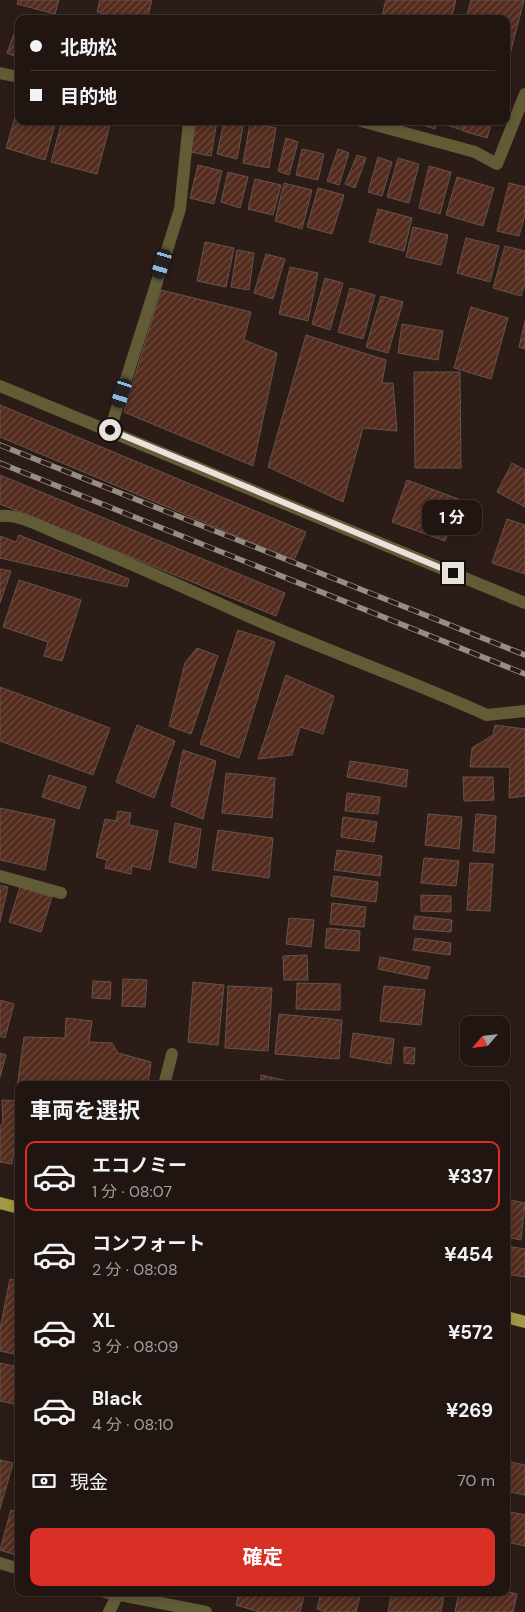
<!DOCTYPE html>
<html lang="ja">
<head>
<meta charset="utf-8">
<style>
  :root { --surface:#211511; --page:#2d221f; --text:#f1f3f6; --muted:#a29f9f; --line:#3e3431; --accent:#d93025 }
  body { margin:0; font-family:"DM Sans","Noto Sans JP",sans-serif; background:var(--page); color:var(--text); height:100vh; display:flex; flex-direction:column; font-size:19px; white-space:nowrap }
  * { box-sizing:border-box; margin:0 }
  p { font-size:16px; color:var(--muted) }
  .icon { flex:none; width:28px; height:28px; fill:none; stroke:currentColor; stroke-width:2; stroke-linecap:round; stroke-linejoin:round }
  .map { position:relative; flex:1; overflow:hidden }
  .details { position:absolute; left:15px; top:1081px; width:495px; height:515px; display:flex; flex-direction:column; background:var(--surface); border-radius:10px; box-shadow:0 2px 8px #0003,0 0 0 1px var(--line) }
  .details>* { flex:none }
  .banner { position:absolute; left:15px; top:15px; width:495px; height:110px; border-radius:10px; box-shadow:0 2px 8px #0003,0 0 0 1px var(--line); display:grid; align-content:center; height:110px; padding:0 15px; background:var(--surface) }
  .needle { width:32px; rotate:242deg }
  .fabs { position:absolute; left:460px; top:1016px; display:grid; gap:10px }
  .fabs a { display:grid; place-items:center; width:50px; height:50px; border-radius:10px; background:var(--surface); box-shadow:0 2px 8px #0003,0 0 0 1px var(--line); font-size:25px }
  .end { position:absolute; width:22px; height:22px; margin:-11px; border:6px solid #eae0dc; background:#111; box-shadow:0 0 0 2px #111 }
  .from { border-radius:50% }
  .bubble { position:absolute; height:35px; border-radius:10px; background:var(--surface); box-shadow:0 2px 8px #0003,0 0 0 1px var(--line); font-size:16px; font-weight:700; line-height:35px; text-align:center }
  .car { position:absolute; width:15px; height:30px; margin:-15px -8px; border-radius:6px; box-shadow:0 0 4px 1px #0007; background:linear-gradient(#222 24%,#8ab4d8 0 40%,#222 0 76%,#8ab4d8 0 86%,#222 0) }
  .banner b { display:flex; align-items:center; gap:18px; height:48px; font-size:19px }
  .banner b+b { border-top:1px solid var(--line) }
  .banner i { width:12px; height:12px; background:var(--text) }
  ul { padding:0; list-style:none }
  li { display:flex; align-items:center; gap:15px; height:70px; margin:0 10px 8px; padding:0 5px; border:2px solid transparent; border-radius:10px }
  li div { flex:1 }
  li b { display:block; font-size:19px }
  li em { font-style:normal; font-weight:700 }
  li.active { border-color:var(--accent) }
  li>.icon { width:45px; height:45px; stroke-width:1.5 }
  h2 { padding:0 15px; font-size:22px; line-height:60px }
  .pay { display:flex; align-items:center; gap:12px; height:55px; padding:0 15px; font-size:19px }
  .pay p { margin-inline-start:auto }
  .action { display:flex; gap:10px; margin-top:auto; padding:10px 15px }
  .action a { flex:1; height:58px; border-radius:10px; background:var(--accent); color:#fff; font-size:20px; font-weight:700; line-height:58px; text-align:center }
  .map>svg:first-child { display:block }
</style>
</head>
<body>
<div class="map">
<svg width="525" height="1612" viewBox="0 0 525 1612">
  <defs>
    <pattern id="building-hatch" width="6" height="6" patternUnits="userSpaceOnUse" patternTransform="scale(1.25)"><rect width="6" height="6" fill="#532c1e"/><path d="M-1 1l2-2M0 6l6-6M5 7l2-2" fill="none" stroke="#6c4a3e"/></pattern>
  </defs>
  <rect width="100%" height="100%" fill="#2c1c17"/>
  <path fill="url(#building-hatch)" stroke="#65534d" d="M18,0h41l-4,14 -38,-10z
    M100,0h52l-5,19h-21l-29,-7z
    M386,0h70l-5,19h-70z
    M471,0h53l-14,54 -4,-1v-34h-40z
    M19,20v38l-12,-5z
    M19,104v17h37l-11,39 -39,-12z
    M62,121h49l-14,53 -46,-12z
    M196,121h21l-6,35 -20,-4z
    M224,121h20l-7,38 -20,-5z
    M411,121h26l-2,8z
    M443,121h22l-3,9 -19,-6z
    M466,121h26l-5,17 -24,-7z
    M250,123l26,5 -7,40 -26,-5z
    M286,138l12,4 -9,33 -11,-4z
    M302,149l22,5 -6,26 -22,-5z
    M338,149l11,4 -10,32 -12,-4z
    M357,155l9,3 -11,30 -10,-4z
    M378,157l14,5 -10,34 -14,-4z
    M398,158l21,6 -10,39 -22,-6z
    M198,165l24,6 -8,33 -24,-6z
    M429,166l22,6 -11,42 -21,-6z
    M228,172l20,5 -8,31 -19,-6z
    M457,177l37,11 -11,38 -37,-11z
    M255,179l26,6 -8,30 -25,-6z
    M284,183l28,7 -10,39 -27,-8z
    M509,183l16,4v28l-6,21 -22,-5z
    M318,188l26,7 -12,39 -25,-7z
    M378,209l34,9 -8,33 -35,-9z
    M413,227l35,8 -7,30 -35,-8z
    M466,238l33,8 -9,36 -33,-9z
    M205,242l29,6 -8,39 -29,-6z
    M505,246l20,5v32l-4,13 -28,-8z
    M237,250l17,3 -5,37 -18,-3z
    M266,254l19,5 -12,40 -19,-6z
    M290,267l28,6 -10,48 -29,-7z
    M325,278l18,5 -13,47 -18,-6z
    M350,288l25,7 -12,44 -25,-7z
    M161,290l90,22 -7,28 33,13 -24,113 -129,-54z
    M381,296l22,6 -15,51 -22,-6z
    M471,307l37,11 -17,61 -37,-11z
    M525,321v28l-6,-2z
    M402,324l41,7 -5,29 -40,-7z
    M306,335l80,25 -4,23h11l4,48 -34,-3 -20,74 -75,-35z
    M414,372h46l1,96h-46z
    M0,405l306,127 -12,28 -294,-123z
    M512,463l13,7v37l-28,-15z
    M0,475l285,118 -9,23 -276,-112z
    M407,480l54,20 -16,41 -53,-19z
    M507,519l18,6v49l-33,-11z
    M19,535l110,44 -2,8 -127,-29v-22l16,6z
    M0,569l11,2 -11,32z
    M19,580l62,20 -19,61 -18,-5 4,-14 -45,-15z
    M238,630l37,12 -36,116 -39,-14z
    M197,648l21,8 -27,78 -22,-8 16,-63z
    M286,675l48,21 -11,38 -23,-7 -8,28 -34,4z
    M0,687l110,41 -17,47 -93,-34z
    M137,725l38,16 -21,57 -38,-16z
    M495,725l30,4v67l-16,2 1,-31h-40l2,-19 21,-13z
    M183,750l33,11 -13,58 -32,-13z
    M350,761l58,9 -2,17 -59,-10z
    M226,773l49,5 -3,40 -50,-5z
    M49,775l37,12 -7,22 -37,-12z
    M463,777h30l1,23 -30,1z
    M347,793l33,4 -2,17 -33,-3z
    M0,808l55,12 -10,50 -45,-10z
    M118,811l13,2 -2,12 29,6 -8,39 -18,-4 -1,8 -26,-6 2,-8 -11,-3 9,-38 11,2z
    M428,814l34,3 -3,32 -34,-4z
    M476,814l20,2 -2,37 -21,-2z
    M343,817l34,5 -3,20 -33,-5z
    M175,823l26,6 -5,39 -27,-6z
    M218,830l55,8 -4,40 -57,-8z
    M337,850l45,6 -2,20 -46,-6z
    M424,858l35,3 -3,25 -35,-3z
    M470,863l23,1 -3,47 -23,-1z
    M334,876l44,6 -2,20 -45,-6z
    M0,885l8,2 -8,35z
    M20,887l32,10 -11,35 -32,-10z
    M421,895l30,1v16l-30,-1z
    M332,903l34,4 -2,20 -34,-3z
    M415,916l37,4 -1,12 -38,-3z
    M289,918l25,2 -3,27 -25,-3z
    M327,928l33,3 -1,20 -34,-3z
    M415,938l36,5 -1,12 -37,-5z
    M307,955l1,25h-24l-1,-24z
    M380,957l50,10 -3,12 -49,-10z
    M123,979l24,1 -2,27 -23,-1z
    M93,981l18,1 -1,17 -18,-1z
    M193,982l31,3 -6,60 -30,-3z
    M297,983l43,1v26l-44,-1z
    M228,986l44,2 -4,63 -43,-3z
    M384,986l41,4 -4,35 -41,-4z
    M0,1000l14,4 -9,34 -5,-2z
    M279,1014l63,6 -3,39 -64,-5z
    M66,1018l26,3 -3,21 23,1 6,10 33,9 -3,23h-129l-2,3 7,-51 41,1z
    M353,1033l41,6 -3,25 -41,-7z
    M404,1047l11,1 -1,16 -10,-1z
    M0,1053l6,2 -6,22z
    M261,1075l44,10h-45z
    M2,1100l17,1v31l-3,1 -4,31 -12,-2v-37h3z
    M506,1199l19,4 -4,37 -15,-3z
    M506,1246l19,3v28l-19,-3z
    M10,1279l9,2v74l-19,-4v-22z
    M0,1363l19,4v38l-19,-4z
    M0,1460l13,3 -13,46z
    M506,1461l19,4v30l-19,-4z
    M11,1510l8,2v44l-19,-6z
    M506,1511l19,4v31l-19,-4z
    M506,1591l11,3 -4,18h-58l4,-20z
    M239,1592h66l-5,20h-40l-24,-7z
    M321,1592h40l-5,20h-30l-9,-3z
    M392,1592h40l12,3 -3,17h-53z"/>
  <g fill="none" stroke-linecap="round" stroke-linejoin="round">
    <path stroke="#615c36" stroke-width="12" d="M0,73l19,4
      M361,121l114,31 22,12 28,-70
      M0,386l525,217
      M110,430l70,-221 9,-88
      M0,516c21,-2 45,13 64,20 62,25 121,52 181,79 80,35 162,64 242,100l38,-4
      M0,876l61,17
      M164,1085l8,-31
      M0,1563l19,6
      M105,1592l101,20
      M109,1612l8,-16"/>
    <path stroke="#a29744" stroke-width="12" d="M0,1203l19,5
      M506,1317l19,5"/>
    <g stroke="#988c87" stroke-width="5.5">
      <path id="rail" d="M0,445l525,210
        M0,463l525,211"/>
    </g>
    <use href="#rail" stroke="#2c1c17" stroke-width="4" stroke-dasharray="11" stroke-linecap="butt"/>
  </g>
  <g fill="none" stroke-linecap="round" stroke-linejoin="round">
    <path stroke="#eae0dc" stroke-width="6" d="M110,430l343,143"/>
  </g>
</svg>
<div class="fabs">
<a><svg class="needle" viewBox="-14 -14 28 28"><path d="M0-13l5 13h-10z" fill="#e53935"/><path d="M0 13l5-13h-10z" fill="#a29f9f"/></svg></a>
</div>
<i class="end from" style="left:110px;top:430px"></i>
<i class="end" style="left:453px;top:573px"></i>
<div class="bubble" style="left:422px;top:500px;width:60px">1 分</div>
<i class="car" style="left:162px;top:264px;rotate:197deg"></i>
<i class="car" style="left:122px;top:393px;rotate:198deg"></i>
<div class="banner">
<b><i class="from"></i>北助松</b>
<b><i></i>目的地</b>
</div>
<section class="details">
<h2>車両を選択</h2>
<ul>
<li class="active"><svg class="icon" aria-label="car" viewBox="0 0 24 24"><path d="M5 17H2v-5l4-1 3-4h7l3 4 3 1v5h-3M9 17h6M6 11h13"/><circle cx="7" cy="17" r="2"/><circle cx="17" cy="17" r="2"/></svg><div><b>エコノミー</b><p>1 分 · 08:07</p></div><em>¥337</em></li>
<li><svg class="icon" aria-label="car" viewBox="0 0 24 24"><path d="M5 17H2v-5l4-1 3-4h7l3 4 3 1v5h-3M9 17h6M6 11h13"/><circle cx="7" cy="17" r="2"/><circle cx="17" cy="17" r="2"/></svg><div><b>コンフォート</b><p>2 分 · 08:08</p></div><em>¥454</em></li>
<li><svg class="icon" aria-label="car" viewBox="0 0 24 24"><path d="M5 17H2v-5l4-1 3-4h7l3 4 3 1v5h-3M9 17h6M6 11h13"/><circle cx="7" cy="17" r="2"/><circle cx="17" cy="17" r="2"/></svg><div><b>XL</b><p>3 分 · 08:09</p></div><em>¥572</em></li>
<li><svg class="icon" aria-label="car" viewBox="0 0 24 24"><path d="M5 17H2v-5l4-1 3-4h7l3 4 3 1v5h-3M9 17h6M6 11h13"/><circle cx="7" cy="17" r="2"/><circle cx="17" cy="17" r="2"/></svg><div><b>Black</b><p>4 分 · 08:10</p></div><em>¥269</em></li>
</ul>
<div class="pay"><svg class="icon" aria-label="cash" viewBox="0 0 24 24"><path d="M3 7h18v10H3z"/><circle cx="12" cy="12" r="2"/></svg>現金<p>70 m</p></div>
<div class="action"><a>確定</a></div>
</section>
</div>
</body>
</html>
